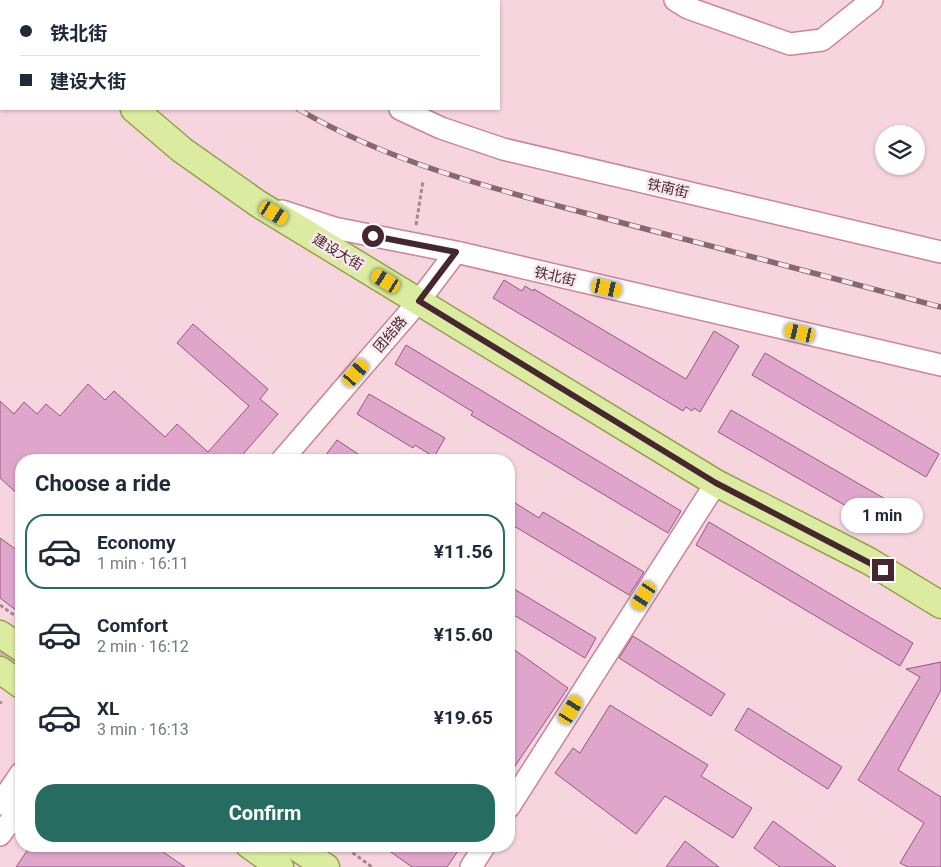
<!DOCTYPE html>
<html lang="en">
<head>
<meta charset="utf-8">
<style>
	:root { --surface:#fff; --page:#f6f6f7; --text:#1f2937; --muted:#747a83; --line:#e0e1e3; --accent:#266c60 }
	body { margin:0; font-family:Roboto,"Noto Sans SC",sans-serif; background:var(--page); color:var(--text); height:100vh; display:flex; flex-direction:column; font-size:19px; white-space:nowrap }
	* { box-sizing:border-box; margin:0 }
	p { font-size:16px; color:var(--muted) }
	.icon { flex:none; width:28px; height:28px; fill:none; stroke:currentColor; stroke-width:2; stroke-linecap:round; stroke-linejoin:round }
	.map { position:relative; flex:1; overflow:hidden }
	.drawer { position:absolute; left:15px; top:454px; width:500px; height:398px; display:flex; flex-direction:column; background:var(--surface); border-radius:20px; box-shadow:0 1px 4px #0004 }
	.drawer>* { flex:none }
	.hud { position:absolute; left:0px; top:0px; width:500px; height:110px; box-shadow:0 1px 4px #0004; display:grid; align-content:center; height:110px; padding:0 20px; background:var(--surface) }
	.fabs { position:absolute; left:875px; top:125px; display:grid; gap:10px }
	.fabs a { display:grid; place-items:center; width:50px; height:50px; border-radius:50%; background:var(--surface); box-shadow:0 1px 4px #0004; font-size:25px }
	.end { position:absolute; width:22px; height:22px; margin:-11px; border:6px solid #462730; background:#fff; box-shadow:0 0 0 2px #fff }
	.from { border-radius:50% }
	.bubble { position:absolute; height:35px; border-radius:18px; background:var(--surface); box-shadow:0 1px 4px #0004; font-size:16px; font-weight:700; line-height:35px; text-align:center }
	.car { position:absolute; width:15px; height:30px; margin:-15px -8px; border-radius:6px; box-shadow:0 0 4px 1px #0007; background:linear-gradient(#f5c518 24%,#345 0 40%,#f5c518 0 76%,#345 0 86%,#f5c518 0) }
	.hud b { display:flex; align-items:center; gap:18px; height:48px; font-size:19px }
	.hud b+b { border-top:1px solid var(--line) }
	.hud i { width:12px; height:12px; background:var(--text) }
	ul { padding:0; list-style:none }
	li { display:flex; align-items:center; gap:15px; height:75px; margin:0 10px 8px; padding:0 10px; border:2px solid transparent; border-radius:20px }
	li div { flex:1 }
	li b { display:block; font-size:19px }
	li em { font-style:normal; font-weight:700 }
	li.active { border-color:var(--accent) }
	li>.icon { width:45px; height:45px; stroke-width:1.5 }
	h2 { padding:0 20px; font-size:22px; line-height:60px }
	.primary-button { display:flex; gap:10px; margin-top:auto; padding:10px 20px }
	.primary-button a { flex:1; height:58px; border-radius:20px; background:var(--accent); color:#fff; font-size:20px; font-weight:700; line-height:58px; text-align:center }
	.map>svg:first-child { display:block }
	.building { fill:#e0a5cb; stroke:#945880 }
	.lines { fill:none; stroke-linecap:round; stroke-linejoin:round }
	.minor-tunnel { stroke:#d3b2bb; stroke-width:21; stroke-dasharray:21 11; stroke-linecap:butt }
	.minor-casing { stroke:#cd8299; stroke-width:24 }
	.major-casing { stroke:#979f50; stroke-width:29 }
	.path { stroke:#a6868f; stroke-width:3; stroke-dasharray:4 2.5; stroke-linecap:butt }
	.minor { stroke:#fff; stroke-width:21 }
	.major { stroke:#dbeca1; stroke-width:26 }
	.rail-casing { stroke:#876770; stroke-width:5.5 }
	.rail { stroke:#f8e7eb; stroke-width:4; stroke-dasharray:11; stroke-linecap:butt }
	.route { stroke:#462730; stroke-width:6 }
	.labels { text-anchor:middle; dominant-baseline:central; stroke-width:5; stroke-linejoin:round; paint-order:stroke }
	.street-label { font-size:14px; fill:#462730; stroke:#f8e7eb }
</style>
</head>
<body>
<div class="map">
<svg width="941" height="867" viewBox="0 0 941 867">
	<rect width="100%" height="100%" fill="#f6d5de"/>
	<path class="building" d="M504,280L522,291L525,286L533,291L534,289L686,379L714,331L739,346L700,412L694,408L692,411L686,407L683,411L493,298Z
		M193,324L268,389L260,399L278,414L238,460H21V497L0,478V401L14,414L24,402L37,414L46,404L60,416L88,384L105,400L114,391L165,437L177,424L208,452L249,406L177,343Z
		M406,345L681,511L668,533L471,415L473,412L395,364Z
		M765,353L939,454L926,477L752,375Z
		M369,394L445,438L434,457L415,445L413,448L357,414Z
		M731,410L906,511L893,533L718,432Z
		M337,440L367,460H322Z
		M509,499L539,518L543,512L644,572L629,595L509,523Z
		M709,522L913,643L900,666L696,545Z
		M0,538L21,553V614L0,598Z
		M509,586L596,638L585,658L509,612Z
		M633,636L725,694L711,716L619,658Z
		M509,646L568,688L509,775Z
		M941,662V690L898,770L941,797V867H908L900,863L924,823L858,780L920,677L906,669Z
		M610,705L708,765L701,776L752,808L733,838L665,796L636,834L555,773L573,748L580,753Z
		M748,708L842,767L828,789L735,730Z
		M773,821L836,867H780L754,848Z
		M685,841L719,867H666Z
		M31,845H153L185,867H16Z
		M381,845H462L447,867H412Z"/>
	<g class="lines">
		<path class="minor-tunnel" d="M0,653L21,667
			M276,845L305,865"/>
		<defs>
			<path id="minor" d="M204,0L205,1
				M675,0L688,8L790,44L822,40L872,0
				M0,49L1,48
				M400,109L441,128L503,149L941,252
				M282,211L334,228L456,252L941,365
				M282,460L419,301L456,252
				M0,804L21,773
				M509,807L716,483
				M0,835L21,807
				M471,867L485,845"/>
			<path id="major" d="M23,0L24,1
				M134,109L182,150L257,203L716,483L869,561L941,605
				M0,634L21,648
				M0,670L21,685
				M249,845L280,867
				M293,845L326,867"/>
		</defs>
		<use href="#minor" class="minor-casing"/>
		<use href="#major" class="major-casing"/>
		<path class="path" d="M471,1V0
			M416,225L423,181
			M0,605L21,620
			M0,702L2,703
			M342,845L372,867"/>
		<use href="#minor" class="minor"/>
		<use href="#major" class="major"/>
		<defs>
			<path id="rail" d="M138,0L140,1
				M298,109C395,166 507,192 615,221C724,249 832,278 941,307"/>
		</defs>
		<use href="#rail" class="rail-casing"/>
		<use href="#rail" class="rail"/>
	</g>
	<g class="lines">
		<path class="route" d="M373,236L456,252L419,301L716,483L883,570"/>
	</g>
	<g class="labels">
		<g class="street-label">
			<text transform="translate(668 188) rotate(13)">铁南街</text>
			<text transform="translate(338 252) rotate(31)">建设大街</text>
			<text transform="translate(555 276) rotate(13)">铁北街</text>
			<text transform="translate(390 334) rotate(-49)">团结路</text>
		</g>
	</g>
</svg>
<div class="fabs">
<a><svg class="icon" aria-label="layers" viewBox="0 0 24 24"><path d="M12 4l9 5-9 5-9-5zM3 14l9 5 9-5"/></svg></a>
</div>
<i class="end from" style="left:373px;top:236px"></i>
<i class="end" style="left:883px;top:570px"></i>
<div class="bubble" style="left:841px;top:498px;width:82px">1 min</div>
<i class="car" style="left:274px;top:213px;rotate:121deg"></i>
<i class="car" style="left:386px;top:281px;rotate:301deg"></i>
<i class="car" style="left:607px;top:288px;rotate:103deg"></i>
<i class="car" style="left:800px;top:333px;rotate:283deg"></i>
<i class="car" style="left:356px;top:373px;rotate:41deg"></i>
<i class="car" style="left:644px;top:596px;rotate:213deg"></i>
<i class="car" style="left:571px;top:710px;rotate:32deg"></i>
<div class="hud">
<b><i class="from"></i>铁北街</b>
<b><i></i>建设大街</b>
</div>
<section class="drawer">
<h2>Choose a ride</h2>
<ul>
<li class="active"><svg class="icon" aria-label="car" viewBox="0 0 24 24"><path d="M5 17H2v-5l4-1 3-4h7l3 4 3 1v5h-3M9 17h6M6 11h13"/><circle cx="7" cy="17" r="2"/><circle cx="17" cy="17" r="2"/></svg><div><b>Economy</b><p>1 min · 16:11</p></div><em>¥11.56</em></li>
<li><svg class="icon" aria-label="car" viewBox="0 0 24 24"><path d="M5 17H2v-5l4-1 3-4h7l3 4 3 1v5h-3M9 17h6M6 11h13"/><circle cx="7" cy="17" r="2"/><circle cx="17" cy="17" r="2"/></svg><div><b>Comfort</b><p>2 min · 16:12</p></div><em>¥15.60</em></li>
<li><svg class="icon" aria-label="car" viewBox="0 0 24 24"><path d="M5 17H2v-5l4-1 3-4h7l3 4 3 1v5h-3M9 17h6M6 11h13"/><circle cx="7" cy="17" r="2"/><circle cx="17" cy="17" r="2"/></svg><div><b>XL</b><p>3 min · 16:13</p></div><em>¥19.65</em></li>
</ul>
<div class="primary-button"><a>Confirm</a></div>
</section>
</div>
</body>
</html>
